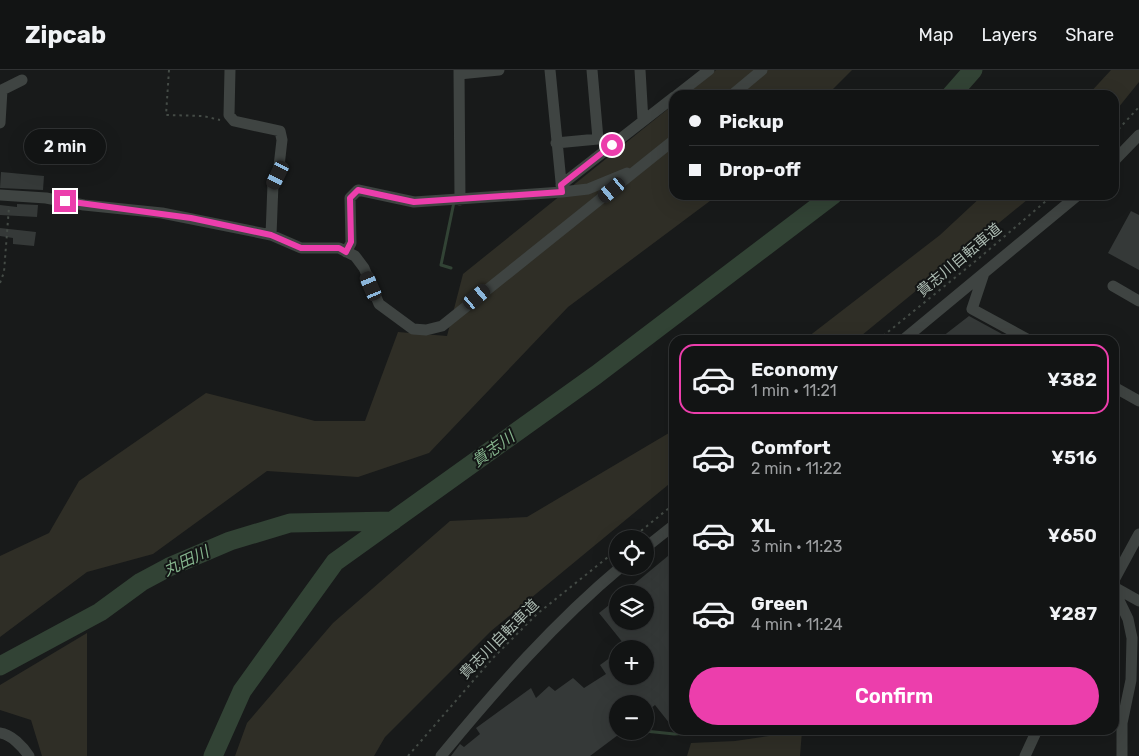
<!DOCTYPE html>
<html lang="en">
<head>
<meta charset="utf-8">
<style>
	:root { --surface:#121414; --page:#1f2122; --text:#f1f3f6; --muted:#9c9ea0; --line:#313334; --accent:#ec3eac }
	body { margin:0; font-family:Rubik,"Noto Sans JP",sans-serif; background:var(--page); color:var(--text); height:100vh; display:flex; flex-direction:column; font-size:19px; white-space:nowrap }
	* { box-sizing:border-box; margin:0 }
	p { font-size:16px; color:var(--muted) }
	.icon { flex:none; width:28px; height:28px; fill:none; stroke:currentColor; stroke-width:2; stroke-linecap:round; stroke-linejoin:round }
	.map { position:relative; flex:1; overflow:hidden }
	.drawer { position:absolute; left:669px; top:265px; width:450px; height:400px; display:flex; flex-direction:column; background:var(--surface); border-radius:15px; box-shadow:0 5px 20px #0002,0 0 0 1px var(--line) }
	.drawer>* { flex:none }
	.hud { position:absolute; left:669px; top:20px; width:450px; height:110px; border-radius:15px; box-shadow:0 5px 20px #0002,0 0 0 1px var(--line); display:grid; align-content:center; height:110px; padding:0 20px; background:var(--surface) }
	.fabs { position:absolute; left:609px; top:460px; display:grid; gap:10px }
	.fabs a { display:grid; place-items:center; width:45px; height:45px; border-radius:50%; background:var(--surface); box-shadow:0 5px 20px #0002,0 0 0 1px var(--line); font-size:25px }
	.end { position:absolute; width:22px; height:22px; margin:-11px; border:6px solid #ec3eac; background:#fff; box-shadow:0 0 0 2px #fff }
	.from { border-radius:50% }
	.bubble { position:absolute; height:35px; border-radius:18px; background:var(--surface); box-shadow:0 5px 20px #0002,0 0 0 1px var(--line); font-size:16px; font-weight:600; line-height:35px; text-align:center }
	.car { position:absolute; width:15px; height:30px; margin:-15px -8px; border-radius:6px; box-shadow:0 0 4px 1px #0007; background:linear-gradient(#222 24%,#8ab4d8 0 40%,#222 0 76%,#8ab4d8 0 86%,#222 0) }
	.hud b { display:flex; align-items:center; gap:18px; height:48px; font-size:19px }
	.hud b+b { border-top:1px solid var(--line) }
	.hud i { width:12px; height:12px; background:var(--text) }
	ul { padding:9px 0 0; list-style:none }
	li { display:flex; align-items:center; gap:15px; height:70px; margin:0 10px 8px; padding:0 10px; border:2px solid transparent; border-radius:15px }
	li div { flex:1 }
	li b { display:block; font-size:19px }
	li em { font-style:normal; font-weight:600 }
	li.current { border-color:var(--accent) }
	li>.icon { width:45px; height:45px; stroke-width:1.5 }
	.action { display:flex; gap:10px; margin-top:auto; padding:10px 20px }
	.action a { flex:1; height:58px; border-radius:30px; background:var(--accent); color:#fff; font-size:20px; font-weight:600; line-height:58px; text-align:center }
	header { display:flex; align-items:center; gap:30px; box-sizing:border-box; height:70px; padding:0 25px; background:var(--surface); border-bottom:1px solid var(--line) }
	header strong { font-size:24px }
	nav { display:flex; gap:28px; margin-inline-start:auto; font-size:18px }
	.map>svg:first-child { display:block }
	.green { fill:#2f2e26 }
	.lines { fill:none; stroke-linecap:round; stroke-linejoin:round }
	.stream { stroke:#324335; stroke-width:3 }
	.river { stroke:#324335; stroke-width:19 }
	.building { fill:#353938 }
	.path { stroke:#444b46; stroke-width:2; stroke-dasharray:2.5 4; stroke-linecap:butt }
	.minor { stroke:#3f4442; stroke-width:11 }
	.route { stroke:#ec3eac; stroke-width:6 }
	.labels { text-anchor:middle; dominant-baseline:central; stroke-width:4; stroke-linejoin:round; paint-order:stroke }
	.street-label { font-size:15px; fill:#abbab1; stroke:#131515 }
	.water-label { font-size:16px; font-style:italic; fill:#84b38c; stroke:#131515 }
</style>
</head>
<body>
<header>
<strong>Zipcab</strong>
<nav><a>Map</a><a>Layers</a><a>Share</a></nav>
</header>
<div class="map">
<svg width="1139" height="686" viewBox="0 0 1139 686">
	<rect width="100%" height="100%" fill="#181a1a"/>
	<path class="green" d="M716,0H852L827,25H685Z
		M1111,0H1139V12L1114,43V25H1088Z
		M674,34V125H718L568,237L429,383L358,407L267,401L153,484L87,502L0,567V486L49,463L79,411L206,323L315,351H365L398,262L447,266L463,204Z
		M983,125H1033L856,270H804L940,165Z
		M674,360V410L491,561L385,667L374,686H235L247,653L333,553L450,451L527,447Z
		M87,563V686H42L31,650L0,640V615Z
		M802,661L800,686H687L691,673L735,671Z"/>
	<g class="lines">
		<path class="stream" d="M451,198L441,195L454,132
			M645,661L674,664L740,660"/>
		<path class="river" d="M951,25L973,0
			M0,596L100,542L141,512L169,497L230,471L290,453L393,451
			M213,686L242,621L335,492L596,305L833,125"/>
	</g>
	<path class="building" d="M1,102L44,106L43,120L0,118Z
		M17,134L38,135L37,147L0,145V135L17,137Z
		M1131,141L1139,145V200L1108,183Z
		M0,158L36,162L34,176L13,174V168L0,166Z
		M969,246L1013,270H938Z
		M674,481V659L655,635L645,643V634H618V665L590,686H451L460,674L464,677L480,664L476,658L531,618L536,628L549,616L555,621L573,608L584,618L606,604L600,595L618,582V606H645V579H628L599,543L618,528V551H645V524H622Z"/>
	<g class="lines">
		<path class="path" d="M169,0L166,45L203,46L220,50
			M1114,64L1139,37
			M0,213L4,202L9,137
			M878,270L978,189L1053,125
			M631,469L674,434
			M408,686L493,588L537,544L618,479"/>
		<path class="minor" d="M230,0L229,45L234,51L280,61L282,70L278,105L273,114L271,165
			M459,0L460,130
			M640,0L643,51
			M459,4L499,0
			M677,25L709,0
			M732,25L762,0
			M0,53L2,20L22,10
			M556,73L598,69L592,0
			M1114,91L1139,65
			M561,115L674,27
			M562,122L588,119L627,103
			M0,125L46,128L84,135L162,143L271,165L301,178H339L355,186L364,198L379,234L413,259L426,260L442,256L674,70
			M346,182L351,173L350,128L358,120L414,132L562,122L550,0
			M984,203L972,239L1029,270
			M1113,216L1139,231
			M903,270L1078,125
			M1114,317L1139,331
			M645,478L674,455
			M1114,510L1139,464
			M1114,517L1139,531
			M1114,520L1128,549L1132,568L1131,610L1122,653V686
			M0,663C11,664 23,677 29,686
			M441,686C496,619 555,552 622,496
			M1025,686L1037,660"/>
	</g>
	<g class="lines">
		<path class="route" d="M65,131L191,148L271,165L301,178H339L346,182L351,172L350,128L358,120L414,132L562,122L561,115L612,75"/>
	</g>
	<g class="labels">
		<g class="street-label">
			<text transform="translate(959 190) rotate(-40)">貴志川自転車道</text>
			<text transform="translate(499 569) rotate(-45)">貴志川自転車道</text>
		</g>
		<g class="water-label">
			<text transform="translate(493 379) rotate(-36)">貴志川</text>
			<text transform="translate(186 491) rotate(-25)">丸田川</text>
		</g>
	</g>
</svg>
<div class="fabs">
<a><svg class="icon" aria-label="locate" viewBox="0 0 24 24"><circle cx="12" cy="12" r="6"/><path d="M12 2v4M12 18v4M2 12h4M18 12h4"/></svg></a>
<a><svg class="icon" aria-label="layers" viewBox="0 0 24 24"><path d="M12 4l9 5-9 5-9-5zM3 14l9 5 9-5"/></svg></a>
<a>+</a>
<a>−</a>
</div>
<i class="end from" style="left:612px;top:75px"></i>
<i class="end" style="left:65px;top:131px"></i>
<div class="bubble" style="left:24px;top:59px;width:82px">2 min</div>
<i class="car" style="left:278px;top:105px;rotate:206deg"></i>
<i class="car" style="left:612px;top:120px;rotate:230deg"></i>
<i class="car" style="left:371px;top:216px;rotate:337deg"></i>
<i class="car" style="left:477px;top:227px;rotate:50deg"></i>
<div class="hud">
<b><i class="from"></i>Pickup</b>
<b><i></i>Drop-off</b>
</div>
<section class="drawer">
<ul>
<li class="current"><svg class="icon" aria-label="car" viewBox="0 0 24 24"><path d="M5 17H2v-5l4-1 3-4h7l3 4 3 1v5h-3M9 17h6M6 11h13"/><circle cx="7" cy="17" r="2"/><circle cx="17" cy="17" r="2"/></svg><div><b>Economy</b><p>1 min · 11:21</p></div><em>¥382</em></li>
<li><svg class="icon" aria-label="car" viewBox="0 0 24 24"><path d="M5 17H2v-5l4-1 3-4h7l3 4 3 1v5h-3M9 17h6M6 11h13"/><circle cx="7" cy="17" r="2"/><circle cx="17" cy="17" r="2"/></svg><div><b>Comfort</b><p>2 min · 11:22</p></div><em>¥516</em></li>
<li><svg class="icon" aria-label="car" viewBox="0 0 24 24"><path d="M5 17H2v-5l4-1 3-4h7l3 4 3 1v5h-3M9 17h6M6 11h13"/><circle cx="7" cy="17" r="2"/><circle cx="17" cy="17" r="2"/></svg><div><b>XL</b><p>3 min · 11:23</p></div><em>¥650</em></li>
<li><svg class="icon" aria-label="car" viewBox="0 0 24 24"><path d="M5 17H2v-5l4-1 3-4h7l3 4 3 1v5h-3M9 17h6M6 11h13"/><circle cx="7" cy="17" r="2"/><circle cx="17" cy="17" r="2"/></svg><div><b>Green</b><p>4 min · 11:24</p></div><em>¥287</em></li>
</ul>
<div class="action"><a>Confirm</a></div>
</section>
</div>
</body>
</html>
